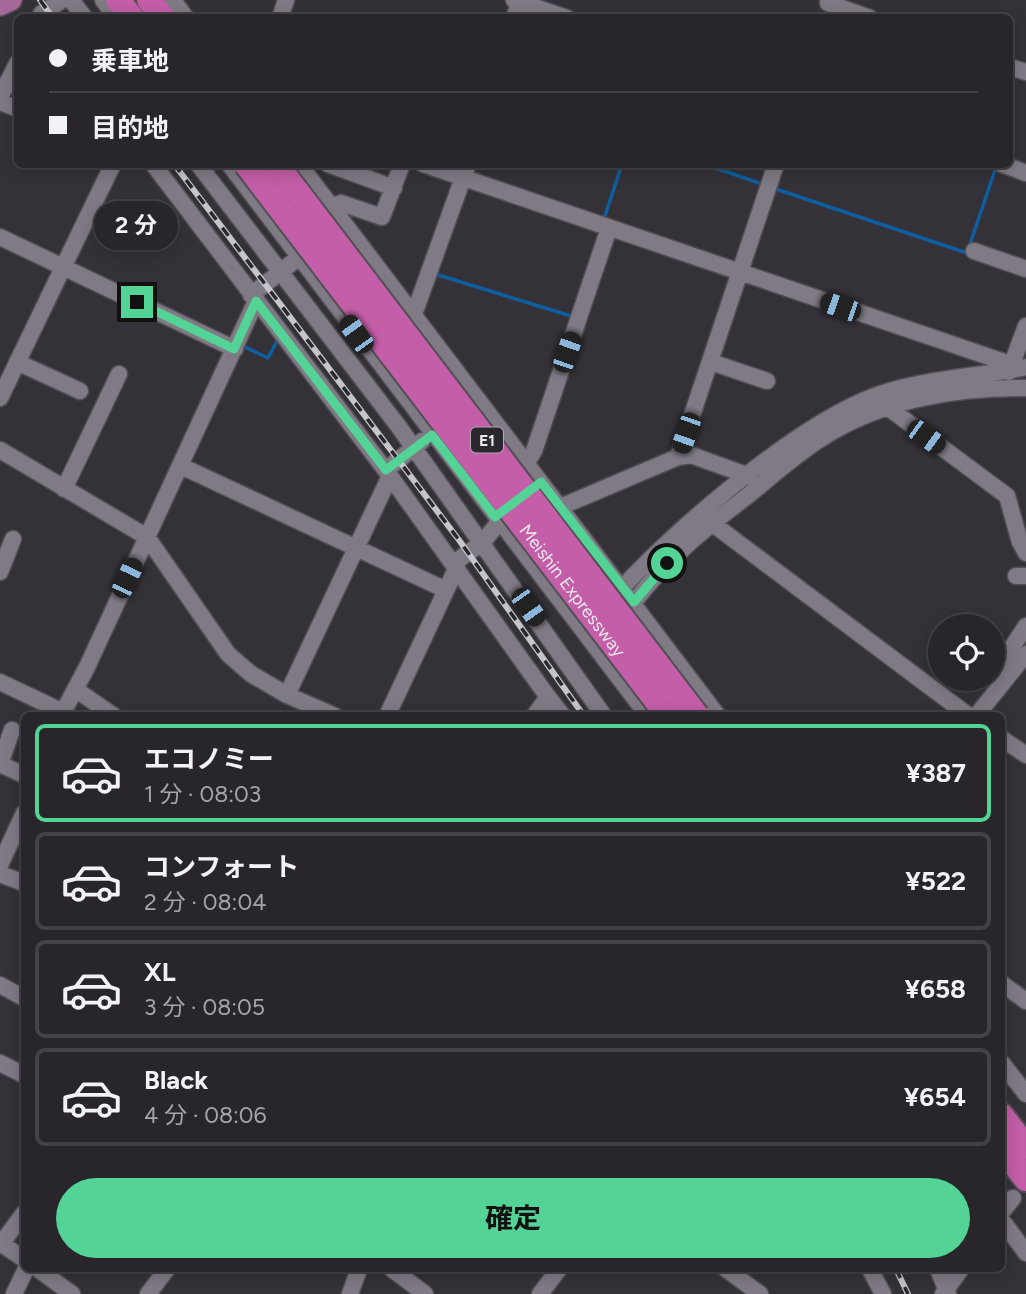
<!DOCTYPE html>
<html lang="ja">
<head>
<meta charset="utf-8">
<style>
	:root { --surface:#28252b; --page:#343137; --text:#f1f3f6; --muted:#a5a5a9; --line:#444247; --accent:#54d396 }
	body { margin:0; font-family:Figtree,"Noto Sans JP",sans-serif; background:var(--page); color:var(--text); height:100vh; display:flex; flex-direction:column; font-size:26px; white-space:nowrap }
	* { box-sizing:border-box; margin:0 }
	p { font-size:23px; color:var(--muted) }
	.icon { flex:none; width:38px; height:38px; fill:none; stroke:currentColor; stroke-width:2; stroke-linecap:round; stroke-linejoin:round }
	.map { position:relative; flex:1; overflow:hidden }
	.panel { position:absolute; left:21px; top:712px; width:984px; height:560px; display:flex; flex-direction:column; background:var(--surface); border-radius:10px; box-shadow:0 4px 18px #0003,0 0 0 2px var(--line) }
	.panel>* { flex:none }
	.banner { position:absolute; left:14px; top:14px; width:999px; height:154px; border-radius:10px; box-shadow:0 4px 18px #0003,0 0 0 2px var(--line); display:grid; align-content:center; height:154px; padding:0 35px; background:var(--surface) }
	.buttons { position:absolute; left:928px; top:614px; display:grid; gap:14px }
	.buttons a { display:grid; place-items:center; width:77px; height:77px; border-radius:50%; background:var(--surface); box-shadow:0 4px 18px #0003,0 0 0 2px var(--line); font-size:35px }
	.end { position:absolute; width:32px; height:32px; margin:-16px; border:9px solid #54d396; background:#111; box-shadow:0 0 0 4px #111 }
	.from { border-radius:50% }
	.bubble { position:absolute; height:49px; border-radius:24px; background:var(--surface); box-shadow:0 4px 18px #0003,0 0 0 2px var(--line); font-size:23px; font-weight:700; line-height:49px; text-align:center }
	.car { position:absolute; width:21px; height:42px; margin:-21px -10px; border-radius:9px; box-shadow:0 0 5px 2px #0007; background:linear-gradient(#222 24%,#8ab4d8 0 40%,#222 0 76%,#8ab4d8 0 86%,#222 0) }
	.banner b { display:flex; align-items:center; gap:24px; height:66px; font-size:26px }
	.banner b+b { border-top:2px solid var(--line) }
	.banner i { width:18px; height:18px; background:var(--text) }
	ul { padding:12px 0 0; list-style:none }
	li { display:flex; align-items:center; gap:21px; height:98px; margin:0 14px 10px; padding:0 21px; border:4px solid var(--line); border-radius:10px }
	li div { flex:1 }
	li b { display:block; font-size:26px }
	li em { font-style:normal; font-weight:700 }
	li.current { border-color:var(--accent) }
	li>.icon { width:63px; height:63px; stroke-width:1.5 }
	.button { display:flex; gap:14px; margin-top:auto; padding:14px 35px }
	.button a { flex:1; height:80px; border-radius:42px; background:var(--accent); color:#111; font-size:28px; font-weight:700; line-height:80px; text-align:center }
	.map>svg:first-child { display:block }
	.lines { fill:none; stroke-linecap:round; stroke-linejoin:round }
	.stream { stroke:#0e5f9f; stroke-width:3.5 }
	.minor-casing { stroke:#524e55; stroke-width:19 }
	.major-casing { stroke:#524e55; stroke-width:24 }
	.highway-casing { stroke:#524e55; stroke-width:28 }
	.minor { stroke:#7f7a84; stroke-width:16 }
	.major { stroke:#a8699a; stroke-width:21 }
	.highway { stroke:#c45ea8; stroke-width:24 }
	.rail-casing { stroke:#c7c4cb; stroke-width:6 }
	.rail { stroke:#2b272f; stroke-width:3.5; stroke-dasharray:10; stroke-linecap:butt }
	.highway-bridge-casing { stroke:#524e55; stroke-width:28; stroke-linecap:butt }
	.highway-bridge { stroke:#c45ea8; stroke-width:24 }
	.route { stroke:#54d396; stroke-width:9 }
	.labels { text-anchor:middle; dominant-baseline:central; stroke-width:5; stroke-linejoin:round; paint-order:stroke }
	.shield { fill:#2b272f; stroke:#b0adb3; stroke-width:2 }
	.shield-label { font-size:16px; font-weight:bold; fill:#e9e6ec }
	.street-label { font-size:18px; fill:#e9e6ec; stroke:#2b272f }
</style>
</head>
<body>
<div class="map">
<svg width="1026" height="1294" viewBox="0 0 1026 1294">
	<rect width="100%" height="100%" fill="#353139"/>
	<g class="lines">
		<path class="stream" d="M704,164L762,184
			M773,188L967,253L995,170
			M603,222L622,164
			M435,274L571,316
			M241,345L268,358L277,341"/>
		<defs>
			<path id="minor" d="M71,0L85,18
				M103,0L116,18
				M173,0L186,18
				M514,0L567,18
				M828,3L870,18
				M41,14L62,0
				M280,18L286,0
				M514,18L520,0
				M1010,67L1026,72
				M0,97L18,62
				M0,102L18,109
				M153,164L390,476L548,697L534,716
				M198,164L399,427L604,716
				M229,164L648,716
				M299,164L718,716
				M328,164L394,188
				M423,164L1013,365
				M1002,164L1026,173
				M332,207L341,203L382,217L402,164
				M0,237L235,349
				M974,251L1026,269
				M251,295L307,251
				M414,314L468,164
				M17,362L80,391
				M711,362L767,381
				M1009,372L1026,326
				M0,398L113,164
				M882,403L1007,496L1020,542L1026,553
				M0,450L147,537L228,654L251,674L287,695L335,716
				M678,457L776,164
				M527,462L534,451L609,228
				M181,466L446,590
				M386,470L422,441
				M64,489L119,374
				M560,507L678,457L691,455L749,476
				M705,518L969,716
				M454,563L483,542L499,522
				M0,572L13,539
				M1016,576H1026
				M623,587C680,525 810,413 890,391C934,378 981,376 1026,367
				M634,602C666,560 704,529 746,497C771,477 795,455 822,438C880,400 957,387 1026,388
				M992,678L1026,626
				M0,682L63,712
				M75,689L114,716
				M287,695L390,476
				M548,697L563,716
				M61,716L87,667L256,301
				M387,716L457,567
				M976,716L1026,654
				M1001,738L1026,755
				M0,764L12,730
				M0,764L24,775
				M0,865L24,813
				M0,874L24,883
				M1001,983L1026,1001
				M0,985L24,998
				M1001,1062L1026,1094
				M0,1063L24,1075
				M1001,1213L1013,1198
				M1001,1219L1026,1253
				M0,1243L24,1259
				M1,1244L24,1213
				M38,1269L72,1294
				M392,1269L425,1294
				M726,1269L760,1294
				M870,1269L883,1294
				M938,1269L948,1294
				M14,1294L26,1269
				M148,1294L167,1269
				M350,1294L359,1269
				M540,1294L559,1269
				M943,1294L961,1269"/>
			<path id="major" d="M0,5L11,0"/>
			<path id="highway" d="M118,0L132,18
				M149,0L163,18
				M1001,1115L1026,1147
				M1001,1147L1026,1179"/>
		</defs>
		<use href="#minor" class="minor-casing"/>
		<use href="#major" class="major-casing"/>
		<use href="#highway" class="highway-casing"/>
		<use href="#minor" class="minor"/>
		<use href="#major" class="major"/>
		<use href="#highway" class="highway"/>
		<defs>
			<path id="rail" d="M40,0L53,18
				M174,164L459,540L584,716
				M896,1269L908,1294"/>
		</defs>
		<use href="#rail" class="rail-casing"/>
		<use href="#rail" class="rail"/>
		<defs>
			<g id="highway-bridge">
				<path id="s1" d="M246,164L668,716"/>
				<path d="M276,164L697,716"/>
			</g>
		</defs>
		<use href="#highway-bridge" class="highway-bridge-casing"/>
		<use href="#highway-bridge" class="highway-bridge"/>
	</g>
	<g class="lines">
		<path class="route" d="M137,302L234,349L256,301L386,470L432,435L495,517L541,482L634,602L667,563"/>
	</g>
	<g class="labels">
		<rect class="shield" x="471" y="427.5" width="32" height="25" rx="5"/>
		<g class="shield-label">
			<text x="487" y="440">E1</text>
		</g>
		<g class="street-label">
			<text stroke="none"><textPath href="#s1" startOffset="537">Meishin Expressway</textPath></text>
		</g>
	</g>
</svg>
<div class="buttons">
<a><svg class="icon" aria-label="locate" viewBox="0 0 24 24"><circle cx="12" cy="12" r="6"/><path d="M12 2v4M12 18v4M2 12h4M18 12h4"/></svg></a>
</div>
<i class="end from" style="left:667px;top:563px"></i>
<i class="end" style="left:137px;top:302px"></i>
<div class="bubble" style="left:94px;top:201px;width:84px">2 分</div>
<i class="car" style="left:840px;top:307px;rotate:289deg"></i>
<i class="car" style="left:356px;top:334px;rotate:324deg"></i>
<i class="car" style="left:567px;top:352px;rotate:19deg"></i>
<i class="car" style="left:686px;top:433px;rotate:199deg"></i>
<i class="car" style="left:926px;top:437px;rotate:126deg"></i>
<i class="car" style="left:127px;top:578px;rotate:25deg"></i>
<i class="car" style="left:528px;top:607px;rotate:145deg"></i>
<div class="banner">
<b><i class="from"></i>乗車地</b>
<b><i></i>目的地</b>
</div>
<section class="panel">
<ul>
<li class="current"><svg class="icon" aria-label="car" viewBox="0 0 24 24"><path d="M5 17H2v-5l4-1 3-4h7l3 4 3 1v5h-3M9 17h6M6 11h13"/><circle cx="7" cy="17" r="2"/><circle cx="17" cy="17" r="2"/></svg><div><b>エコノミー</b><p>1 分 · 08:03</p></div><em>¥387</em></li>
<li><svg class="icon" aria-label="car" viewBox="0 0 24 24"><path d="M5 17H2v-5l4-1 3-4h7l3 4 3 1v5h-3M9 17h6M6 11h13"/><circle cx="7" cy="17" r="2"/><circle cx="17" cy="17" r="2"/></svg><div><b>コンフォート</b><p>2 分 · 08:04</p></div><em>¥522</em></li>
<li><svg class="icon" aria-label="car" viewBox="0 0 24 24"><path d="M5 17H2v-5l4-1 3-4h7l3 4 3 1v5h-3M9 17h6M6 11h13"/><circle cx="7" cy="17" r="2"/><circle cx="17" cy="17" r="2"/></svg><div><b>XL</b><p>3 分 · 08:05</p></div><em>¥658</em></li>
<li><svg class="icon" aria-label="car" viewBox="0 0 24 24"><path d="M5 17H2v-5l4-1 3-4h7l3 4 3 1v5h-3M9 17h6M6 11h13"/><circle cx="7" cy="17" r="2"/><circle cx="17" cy="17" r="2"/></svg><div><b>Black</b><p>4 分 · 08:06</p></div><em>¥654</em></li>
</ul>
<div class="button"><a>確定</a></div>
</section>
</div>
</body>
</html>
